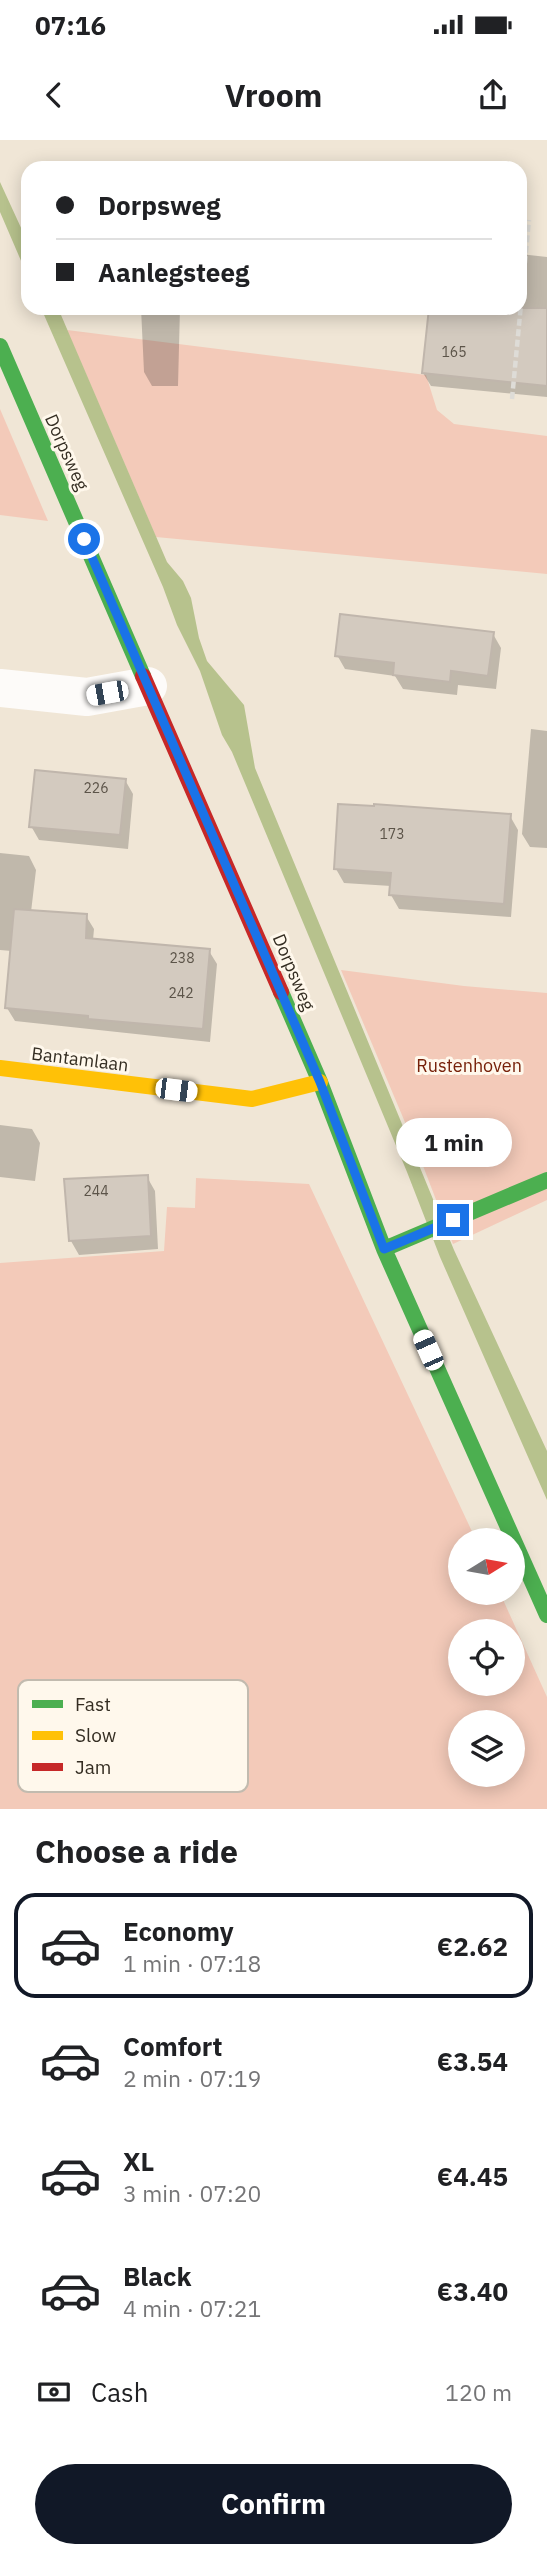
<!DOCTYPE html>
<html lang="en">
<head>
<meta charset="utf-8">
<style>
	:root { --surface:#fff; --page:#f2f2f2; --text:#202124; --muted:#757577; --line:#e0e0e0; --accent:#111827 }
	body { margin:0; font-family:"IBM Plex Sans",sans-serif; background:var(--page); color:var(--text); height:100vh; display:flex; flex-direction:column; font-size:26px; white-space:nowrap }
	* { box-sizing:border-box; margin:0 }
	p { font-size:23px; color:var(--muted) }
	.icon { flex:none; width:38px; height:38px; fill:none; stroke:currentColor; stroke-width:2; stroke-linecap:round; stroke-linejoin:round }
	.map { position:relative; height:1669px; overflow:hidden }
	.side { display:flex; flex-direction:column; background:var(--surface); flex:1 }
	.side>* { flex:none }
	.banner { position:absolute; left:21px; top:21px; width:506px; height:154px; border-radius:21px; box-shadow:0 4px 18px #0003; display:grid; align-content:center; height:154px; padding:0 35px; background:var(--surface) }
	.needle { width:46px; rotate:79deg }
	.buttons { position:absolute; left:448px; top:1388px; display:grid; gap:14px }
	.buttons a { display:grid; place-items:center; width:77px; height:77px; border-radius:50%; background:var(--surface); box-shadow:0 4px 18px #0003; font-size:35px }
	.end { position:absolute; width:32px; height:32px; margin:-16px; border:9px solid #1a73e8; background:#fff; box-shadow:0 0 0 4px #fff }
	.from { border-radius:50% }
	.bubble { position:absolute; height:49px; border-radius:24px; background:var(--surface); box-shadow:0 4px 18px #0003; font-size:23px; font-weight:700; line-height:49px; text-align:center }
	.car { position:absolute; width:21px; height:42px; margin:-21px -10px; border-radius:9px; box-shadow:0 0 5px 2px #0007; background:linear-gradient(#fff 24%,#345 0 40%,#fff 0 76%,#345 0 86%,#fff 0) }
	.banner b { display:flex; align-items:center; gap:24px; height:66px; font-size:26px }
	.banner b+b { border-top:2px solid var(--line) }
	.banner i { width:18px; height:18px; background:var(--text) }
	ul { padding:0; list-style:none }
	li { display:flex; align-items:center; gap:21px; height:105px; margin:0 14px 10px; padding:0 21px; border:4px solid transparent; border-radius:21px }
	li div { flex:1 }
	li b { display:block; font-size:26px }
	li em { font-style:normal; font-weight:700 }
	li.current { border-color:var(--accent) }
	li>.icon { width:63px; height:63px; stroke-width:1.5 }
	h2 { padding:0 35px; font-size:32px; line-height:84px }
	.pay { display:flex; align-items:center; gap:18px; height:77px; padding:0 35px; font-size:26px }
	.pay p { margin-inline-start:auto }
	.primary-button { display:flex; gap:14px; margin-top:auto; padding:14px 35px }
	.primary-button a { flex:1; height:80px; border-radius:42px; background:var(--accent); color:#fff; font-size:28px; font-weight:700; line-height:80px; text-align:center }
	.status { display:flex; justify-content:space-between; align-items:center; height:49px; padding:0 35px; background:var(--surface); direction:ltr }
	.status svg { height:19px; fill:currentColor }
	header { display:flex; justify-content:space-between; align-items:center; height:91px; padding:0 35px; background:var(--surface); font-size:32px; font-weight:700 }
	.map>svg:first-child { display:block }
	.green { fill:#f3cab9; fill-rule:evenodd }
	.water { fill:#b7c28d }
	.shadow { fill:#0003 }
	.building { fill:#d3cabf; stroke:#c0b6ac; stroke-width:2 }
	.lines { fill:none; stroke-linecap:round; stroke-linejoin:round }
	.path { stroke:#dedcd7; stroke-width:4.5; stroke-dasharray:7 3.5; stroke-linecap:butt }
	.street { stroke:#fdfbf9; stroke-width:38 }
	.fast { stroke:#4caf50; stroke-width:16 }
	.slow { stroke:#ffc107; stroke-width:16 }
	.jam { stroke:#c62828; stroke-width:16 }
	.route { stroke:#1a73e8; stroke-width:9 }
	.labels { text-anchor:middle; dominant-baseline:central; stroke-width:6; stroke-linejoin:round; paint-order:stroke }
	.number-label { font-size:14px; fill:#5c5449 }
	.street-label { font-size:18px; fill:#342d22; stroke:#fff8ec }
	.park-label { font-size:18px; fill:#772109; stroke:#fff8ec }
	.key { fill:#fff8ec; stroke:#c2bbaf; stroke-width:2 }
	.key-label { font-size:19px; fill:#342d22 }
</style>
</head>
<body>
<div class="status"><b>07:16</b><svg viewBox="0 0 49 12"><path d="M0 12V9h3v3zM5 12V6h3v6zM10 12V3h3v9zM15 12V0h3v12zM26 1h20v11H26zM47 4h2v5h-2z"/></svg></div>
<header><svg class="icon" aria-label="back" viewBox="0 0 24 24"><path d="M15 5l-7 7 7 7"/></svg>Vroom<svg class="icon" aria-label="share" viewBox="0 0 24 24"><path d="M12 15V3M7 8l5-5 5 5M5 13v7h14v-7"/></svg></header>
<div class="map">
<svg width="547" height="1669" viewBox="0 0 547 1669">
	<rect width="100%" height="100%" fill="#f0e6d6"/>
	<path class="green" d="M67,190L426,235L437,270L454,284L547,296V434L156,397Z
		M0,269L48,381L0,375Z
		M341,830L464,846L547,853V1060L453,1104L420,1018Z
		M196,1038L309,1044L476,1400H460V1452L500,1453L547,1557V1669H0V1123L164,1111L167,1067L195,1068ZM460,1491H513V1544H460ZM513,1582V1634H460V1582Z"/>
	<path class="water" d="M0,42L28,103V137L0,72Z
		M41,168H58L167,422L183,441L191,458L199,498L207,521L244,565L255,628L454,1110L547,1311V1360L440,1117L407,1032L232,612L222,595L200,531L177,485L163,447Z"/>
	<path class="shadow" d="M520,114L547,117V257L431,246L423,233L431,168H520Z
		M141,168H180L178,246H152L144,232Z
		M493,494L501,508L496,549L458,545L457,555L403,549L395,536L345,529L337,515Z
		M531,589L547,591V708L530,707L522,694Z
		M125,640L133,654L128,709L39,700L31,686Z
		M510,676L518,690L511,777L399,769L391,755V746L344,743L336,729Z
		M0,713L29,716L36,730L31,772L86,776L94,789L93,800L209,811L217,824L210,902L15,881L7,868L12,811L0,810Z
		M0,985L32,989L40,1003L35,1041L0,1037Z
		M147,1037L155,1051L158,1109L79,1115L71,1101Z"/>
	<path class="building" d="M429,168H547V246L422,233Z
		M340,474L494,492L488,536L451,531L450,542L393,535L394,523L335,516Z
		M35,630L126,639L120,695L29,687Z
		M338,664L374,666V664L511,674L504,764L389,755L391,733L334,729Z
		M14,769L87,774L86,798L210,809L203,889L88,879V876L5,868Z
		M148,1035L151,1096L69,1101L64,1039Z"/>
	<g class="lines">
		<path class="path" d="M512,259L529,80"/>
		<path class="street" d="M0,548L87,557L148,546"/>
		<path class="fast" d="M0,206L143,536
			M281,852L320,942L384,1109L547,1475
			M384,1109L547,1040"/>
		<path class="slow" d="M0,928L252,959L320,942"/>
		<path class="jam" d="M143,536L281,852"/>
	</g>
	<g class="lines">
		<path class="route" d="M84,399L320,942L384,1109L453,1080"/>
	</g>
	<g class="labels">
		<g class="number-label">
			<text x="454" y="212">165</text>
			<text x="96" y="648">226</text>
			<text x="392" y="694">173</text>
			<text x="182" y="818">238</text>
			<text x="181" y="853">242</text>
			<text x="96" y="1051">244</text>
		</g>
		<g class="street-label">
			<text transform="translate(67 312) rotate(66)">Dorpsweg</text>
			<text transform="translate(294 832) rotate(67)">Dorpsweg</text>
			<text transform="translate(80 919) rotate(7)">Bantamlaan</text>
		</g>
		<g class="park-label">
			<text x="469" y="925">Rustenhoven</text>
		</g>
	</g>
	<rect x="18" y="1540" width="230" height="112" rx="10" class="key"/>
	<rect x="32" y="1560" width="31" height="8" fill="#4caf50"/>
	<rect x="32" y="1591" width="31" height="9" fill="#ffc107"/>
	<rect x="32" y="1623" width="31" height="8" fill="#c62828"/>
	<g class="key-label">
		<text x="75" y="1571">Fast</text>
		<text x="75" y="1602">Slow</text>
		<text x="75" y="1634">Jam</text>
	</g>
</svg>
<div class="buttons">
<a><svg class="needle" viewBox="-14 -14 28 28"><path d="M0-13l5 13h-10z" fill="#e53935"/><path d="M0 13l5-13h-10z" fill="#757577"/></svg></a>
<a><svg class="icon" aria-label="locate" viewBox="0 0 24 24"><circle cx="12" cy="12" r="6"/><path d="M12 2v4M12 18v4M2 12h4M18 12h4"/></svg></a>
<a><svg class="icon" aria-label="layers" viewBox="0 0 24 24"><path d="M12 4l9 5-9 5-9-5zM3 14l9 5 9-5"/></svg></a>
</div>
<i class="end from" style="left:84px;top:399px"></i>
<i class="end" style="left:453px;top:1080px"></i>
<div class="bubble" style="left:396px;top:978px;width:116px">1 min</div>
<i class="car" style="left:107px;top:553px;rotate:260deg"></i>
<i class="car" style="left:176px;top:950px;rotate:97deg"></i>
<i class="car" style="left:428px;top:1210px;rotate:336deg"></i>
<div class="banner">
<b><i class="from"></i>Dorpsweg</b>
<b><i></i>Aanlegsteeg</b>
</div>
</div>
<section class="side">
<h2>Choose a ride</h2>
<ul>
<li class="current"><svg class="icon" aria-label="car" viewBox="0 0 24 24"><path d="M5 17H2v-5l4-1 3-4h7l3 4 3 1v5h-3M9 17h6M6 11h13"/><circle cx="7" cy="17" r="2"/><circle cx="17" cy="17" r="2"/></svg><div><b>Economy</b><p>1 min · 07:18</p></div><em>€2.62</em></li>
<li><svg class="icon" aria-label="car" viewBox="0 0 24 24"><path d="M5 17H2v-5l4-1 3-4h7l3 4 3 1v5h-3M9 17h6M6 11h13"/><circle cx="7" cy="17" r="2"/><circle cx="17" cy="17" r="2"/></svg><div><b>Comfort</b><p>2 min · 07:19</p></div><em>€3.54</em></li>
<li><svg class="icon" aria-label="car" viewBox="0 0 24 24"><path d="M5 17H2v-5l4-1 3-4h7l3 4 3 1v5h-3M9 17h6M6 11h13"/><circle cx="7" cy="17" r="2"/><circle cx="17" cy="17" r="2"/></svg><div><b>XL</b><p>3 min · 07:20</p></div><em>€4.45</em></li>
<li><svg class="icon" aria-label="car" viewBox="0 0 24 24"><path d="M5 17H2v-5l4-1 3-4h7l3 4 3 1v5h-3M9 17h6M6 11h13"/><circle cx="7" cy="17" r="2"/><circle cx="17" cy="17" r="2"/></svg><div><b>Black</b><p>4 min · 07:21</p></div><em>€3.40</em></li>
</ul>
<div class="pay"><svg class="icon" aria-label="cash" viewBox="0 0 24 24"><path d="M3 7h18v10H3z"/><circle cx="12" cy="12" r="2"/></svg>Cash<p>120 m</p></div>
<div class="primary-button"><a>Confirm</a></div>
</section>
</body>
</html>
